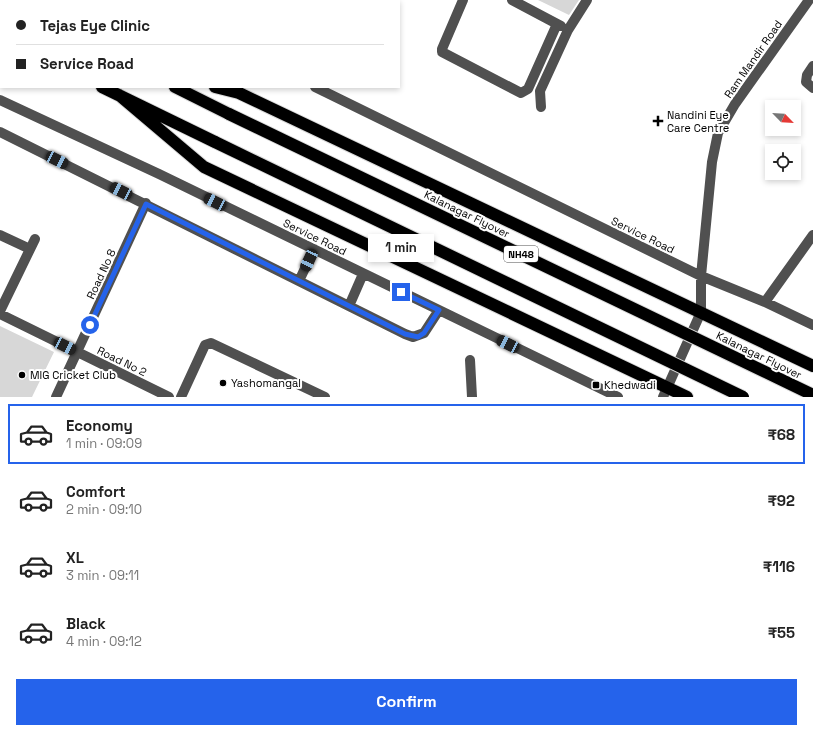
<!DOCTYPE html>
<html lang="en">
<head>
<meta charset="utf-8">
<style>
	:root { --surface:#fff; --page:#f2f2f2; --text:#222; --muted:#767676; --line:#e0e0e0; --accent:#2563eb }
	body { margin:0; font-family:"Space Grotesk",sans-serif; background:var(--page); color:var(--text); height:100vh; display:flex; flex-direction:column; font-size:15px; white-space:nowrap }
	* { box-sizing:border-box; margin:0 }
	p { font-size:13px; color:var(--muted) }
	.icon { flex:none; width:22px; height:22px; fill:none; stroke:currentColor; stroke-width:2; stroke-linecap:round; stroke-linejoin:round }
	.map { position:relative; height:397px; overflow:hidden }
	.drawer { display:flex; flex-direction:column; background:var(--surface); flex:1 }
	.drawer>* { flex:none }
	.hud { position:absolute; left:0px; top:0px; width:400px; height:88px; box-shadow:0 2px 6px #0003; display:grid; align-content:center; height:88px; padding:0 16px; background:var(--surface) }
	.needle { width:26px; rotate:115deg }
	.controls { position:absolute; left:765px; top:100px; display:grid; gap:8px }
	.controls a { display:grid; place-items:center; width:36px; height:36px; border-radius:0px; background:var(--surface); box-shadow:0 2px 6px #0003; font-size:20px }
	.end { position:absolute; width:18px; height:18px; margin:-9px; border:5px solid #2563eb; background:#fff; box-shadow:0 0 0 2px #fff }
	.from { border-radius:50% }
	.bubble { position:absolute; height:28px; border-radius:0px; background:var(--surface); box-shadow:0 2px 6px #0003; font-size:13px; font-weight:600; line-height:28px; text-align:center }
	.car { position:absolute; width:12px; height:24px; margin:-12px -6px; border-radius:5px; box-shadow:0 0 3px 1px #0007; background:linear-gradient(#222 24%,#8ab4d8 0 40%,#222 0 76%,#8ab4d8 0 86%,#222 0) }
	.hud b { display:flex; align-items:center; gap:14px; height:38px; font-size:15px }
	.hud b+b { border-top:1px solid var(--line) }
	.hud i { width:10px; height:10px; background:var(--text) }
	ul { padding:7px 0 0; list-style:none }
	li { display:flex; align-items:center; gap:12px; height:60px; margin:0 8px 6px; padding:0 8px; border:2px solid transparent; border-radius:0px }
	li div { flex:1 }
	li b { display:block; font-size:15px }
	li em { font-style:normal; font-weight:600 }
	li.on { border-color:var(--accent) }
	li>.icon { width:36px; height:36px; stroke-width:1.5 }
	.cta { display:flex; gap:8px; margin-top:auto; padding:8px 16px }
	.cta a { flex:1; height:46px; border-radius:0px; background:var(--accent); color:#fff; font-size:16px; font-weight:600; line-height:46px; text-align:center }
	.map>svg:first-child { display:block }
	.green { fill:#d7d7d7 }
	.lines { fill:none; stroke-linecap:round; stroke-linejoin:round }
	.highway-casing { stroke:#dbdbdb; stroke-width:14 }
	.minor { stroke:#505050; stroke-width:10 }
	.highway { stroke:#000; stroke-width:12 }
	.highway-bridge-casing { stroke:#dbdbdb; stroke-width:14; stroke-linecap:butt }
	.highway-bridge { stroke:#000; stroke-width:12 }
	.route { stroke:#2563eb; stroke-width:5 }
	.poi-dot { fill:#000; stroke:#fff; stroke-width:1.5 }
	.labels { text-anchor:middle; dominant-baseline:central; stroke-width:4; stroke-linejoin:round; paint-order:stroke }
	.shield { fill:#fff; stroke:#4c4c4c; stroke-width:1 }
	.shield-label { font-size:10px; font-weight:bold; fill:#000 }
	.street-label { font-size:11px; fill:#000; stroke:#fff }
	.poi-label { font-size:11px; fill:#000; stroke:#fff; text-anchor:start }
</style>
</head>
<body>
<div class="map">
<svg width="813" height="397" viewBox="0 0 813 397">
	<rect width="100%" height="100%" fill="#fff"/>
	<path class="green" d="M538,0H579L569,15Z
		M0,326L54,352L32,397H0Z"/>
	<g class="lines">
		<defs>
			<path id="highway" d="M7,0L8,1
				M0,37H1
				M102,87L215,142
				M175,87L229,114
				M215,87L239,93L813,366
				M119,95L204,167L687,397"/>
		</defs>
		<use href="#highway" class="highway-casing"/>
		<path class="minor" d="M142,0L144,1
			M174,0L176,1
			M463,0L442,49V52L521,93L528,89L557,24
			M512,0L561,26
			M813,66L807,75L806,82L813,88
			M315,87L701,276L765,302L813,325
			M0,100L159,174L618,397
			M541,107L540,91L568,30L587,0
			M0,132L405,334L413,337L424,333L439,310
			M0,235L30,249
			M299,281L314,249
			M765,302L813,235
			M349,306L363,274
			M0,311L35,239
			M0,314L169,397
			M470,360L472,397
			M56,397L146,203
			M181,397L205,345L211,343L325,397
			M663,397L701,312V276L712,162L718,133L735,104L809,0"/>
		<use href="#highway" class="highway"/>
		<defs>
			<path id="highway-bridge" d="M229,114L813,395
				M215,142L743,397"/>
		</defs>
		<use href="#highway-bridge" class="highway-bridge-casing"/>
		<use href="#highway-bridge" class="highway-bridge"/>
	</g>
	<g class="lines">
		<path class="route" d="M90,325L146,204L405,334L418,337L424,333L439,310L401,292"/>
	</g>
	<g class="poi-dot">
		<path d="M656 115h4v4h4v4h-4v4h-4v-4h-4v-4h4z"/>
		<circle cx="22" cy="375" r="4"/>
		<circle cx="223" cy="383" r="4"/>
		<rect x="592" y="381" width="8" height="8" rx="2"/>
	</g>
	<g class="labels">
		<rect class="shield" x="504" y="246" width="34" height="16" rx="3"/>
		<g class="shield-label">
			<text x="521" y="254">NH48</text>
		</g>
		<g class="street-label">
			<text transform="translate(753 59) rotate(-55)">Ram Mandir Road</text>
			<text transform="translate(467 214) rotate(26)">Kalanagar Flyover</text>
			<text transform="translate(643 235) rotate(26)">Service Road</text>
			<text transform="translate(315 237) rotate(26)">Service Road</text>
			<text transform="translate(101 274) rotate(-65)">Road No 8</text>
			<text transform="translate(759 355) rotate(26)">Kalanagar Flyover</text>
			<text transform="translate(122 361) rotate(26)">Road No 2</text>
		</g>
		<g class="poi-label">
			<text x="667" y="115">Nandini Eye<tspan x="667" dy="13">Care Centre</tspan></text>
			<text x="30" y="375">MIG Cricket Club</text>
			<text x="231" y="383">Yashomangal</text>
			<text x="604" y="385">Khedwadi</text>
		</g>
	</g>
</svg>
<div class="controls">
<a><svg class="needle" viewBox="-14 -14 28 28"><path d="M0-13l5 13h-10z" fill="#e53935"/><path d="M0 13l5-13h-10z" fill="#767676"/></svg></a>
<a><svg class="icon" aria-label="locate" viewBox="0 0 24 24"><circle cx="12" cy="12" r="6"/><path d="M12 2v4M12 18v4M2 12h4M18 12h4"/></svg></a>
</div>
<i class="end from" style="left:90px;top:325px"></i>
<i class="end" style="left:401px;top:292px"></i>
<div class="bubble" style="left:368px;top:234px;width:66px">1 min</div>
<i class="car" style="left:57px;top:160px;rotate:116deg"></i>
<i class="car" style="left:121px;top:191px;rotate:297deg"></i>
<i class="car" style="left:215px;top:202px;rotate:296deg"></i>
<i class="car" style="left:309px;top:260px;rotate:205deg"></i>
<i class="car" style="left:508px;top:344px;rotate:296deg"></i>
<i class="car" style="left:65px;top:346px;rotate:116deg"></i>
<div class="hud">
<b><i class="from"></i>Tejas Eye Clinic</b>
<b><i></i>Service Road</b>
</div>
</div>
<section class="drawer">
<ul>
<li class="on"><svg class="icon" aria-label="car" viewBox="0 0 24 24"><path d="M5 17H2v-5l4-1 3-4h7l3 4 3 1v5h-3M9 17h6M6 11h13"/><circle cx="7" cy="17" r="2"/><circle cx="17" cy="17" r="2"/></svg><div><b>Economy</b><p>1 min · 09:09</p></div><em>₹68</em></li>
<li><svg class="icon" aria-label="car" viewBox="0 0 24 24"><path d="M5 17H2v-5l4-1 3-4h7l3 4 3 1v5h-3M9 17h6M6 11h13"/><circle cx="7" cy="17" r="2"/><circle cx="17" cy="17" r="2"/></svg><div><b>Comfort</b><p>2 min · 09:10</p></div><em>₹92</em></li>
<li><svg class="icon" aria-label="car" viewBox="0 0 24 24"><path d="M5 17H2v-5l4-1 3-4h7l3 4 3 1v5h-3M9 17h6M6 11h13"/><circle cx="7" cy="17" r="2"/><circle cx="17" cy="17" r="2"/></svg><div><b>XL</b><p>3 min · 09:11</p></div><em>₹116</em></li>
<li><svg class="icon" aria-label="car" viewBox="0 0 24 24"><path d="M5 17H2v-5l4-1 3-4h7l3 4 3 1v5h-3M9 17h6M6 11h13"/><circle cx="7" cy="17" r="2"/><circle cx="17" cy="17" r="2"/></svg><div><b>Black</b><p>4 min · 09:12</p></div><em>₹55</em></li>
</ul>
<div class="cta"><a>Confirm</a></div>
</section>
</body>
</html>
